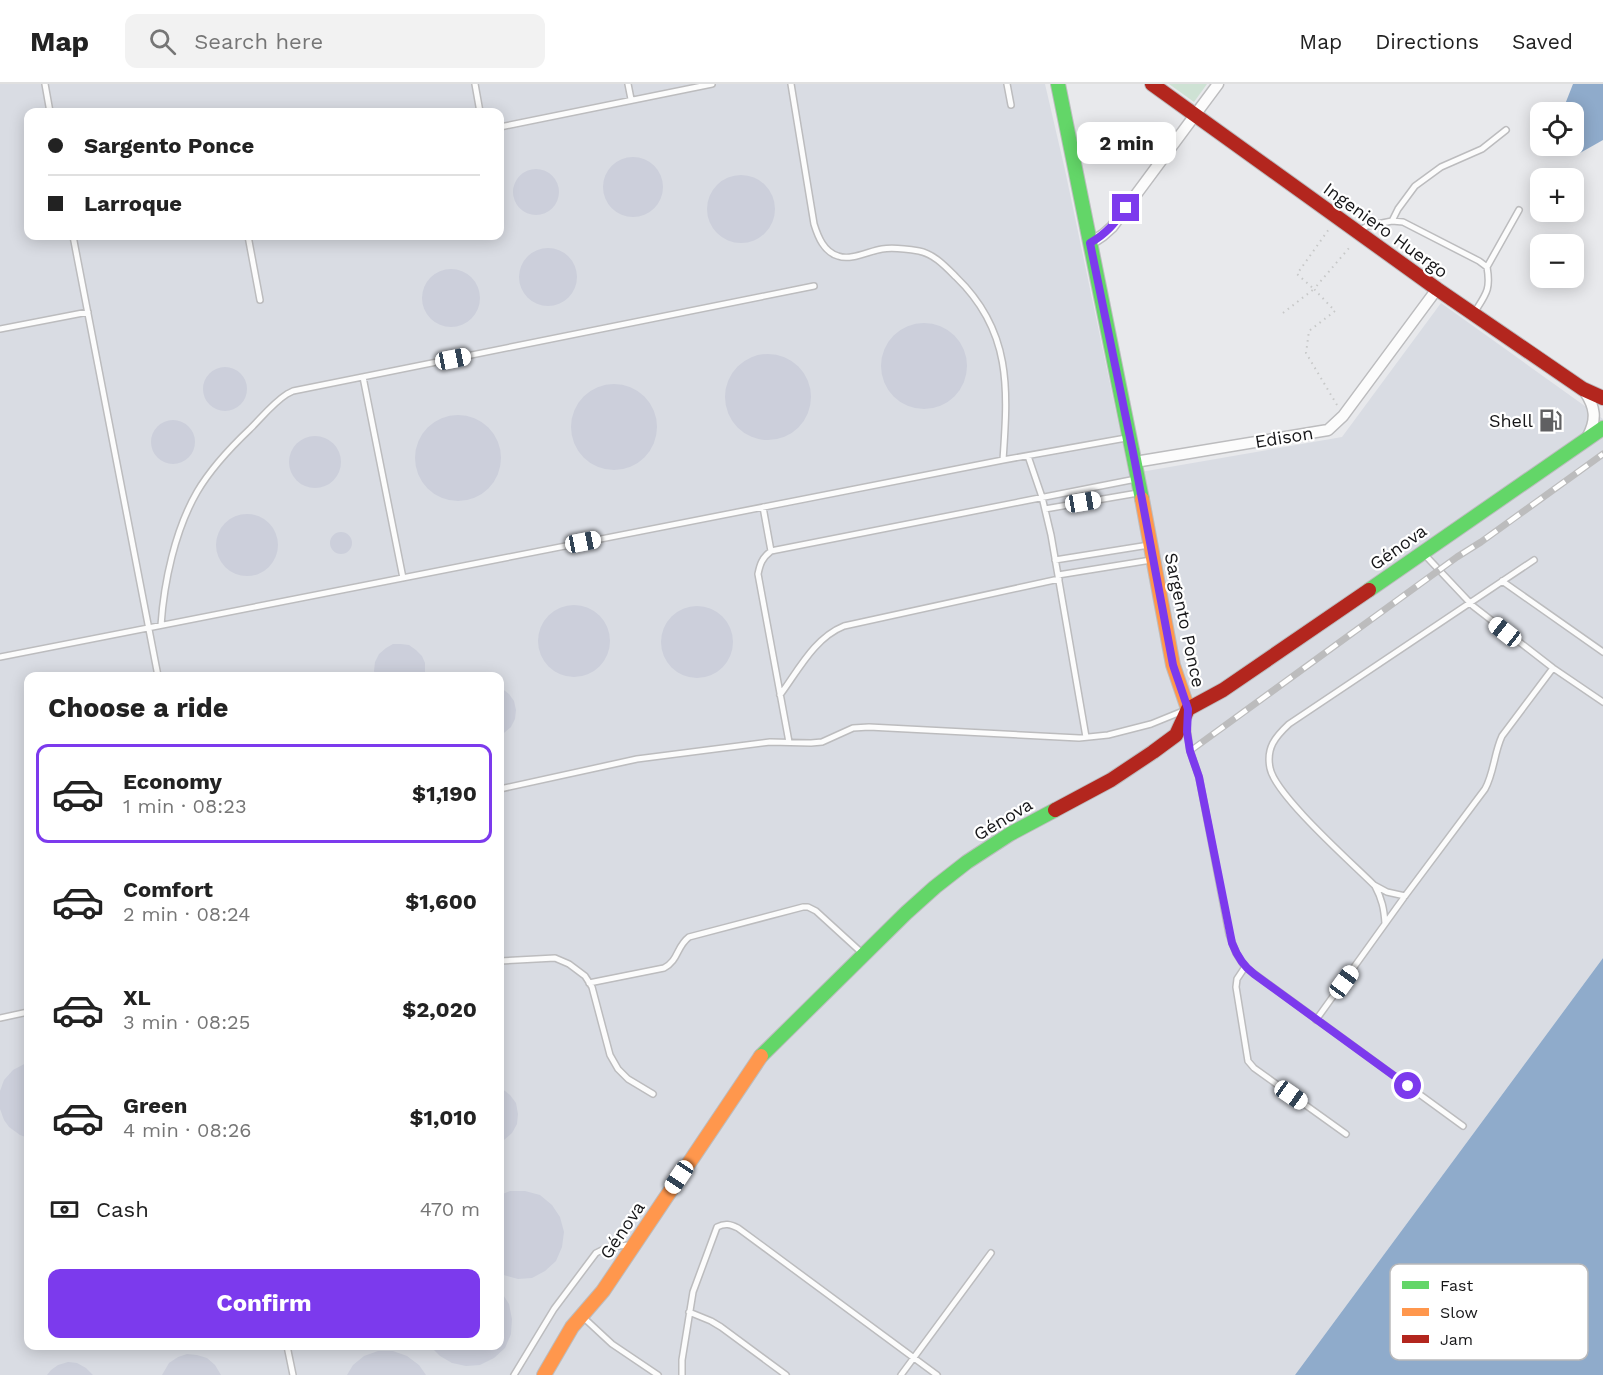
<!DOCTYPE html>
<html lang="en">
<head>
<meta charset="utf-8">
<style>
	:root { --surface:#fff; --page:#f2f2f2; --text:#222; --muted:#767676; --line:#e0e0e0; --accent:#7c3aed }
	body { margin:0; font-family:"Work Sans",sans-serif; background:var(--page); color:var(--text); height:100vh; display:flex; flex-direction:column; font-size:22px; white-space:nowrap }
	* { box-sizing:border-box; margin:0 }
	p { font-size:20px; color:var(--muted) }
	.icon { flex:none; width:33px; height:33px; fill:none; stroke:currentColor; stroke-width:2; stroke-linecap:round; stroke-linejoin:round }
	.map { position:relative; flex:1; overflow:hidden }
	.details { position:absolute; left:24px; top:588px; width:480px; height:678px; display:flex; flex-direction:column; background:var(--surface); border-radius:12px; box-shadow:0 3px 15px #0003 }
	.details>* { flex:none }
	.top-card { position:absolute; left:24px; top:24px; width:480px; height:132px; border-radius:12px; box-shadow:0 3px 15px #0003; display:grid; align-content:center; height:132px; padding:0 24px; background:var(--surface) }
	.controls { position:absolute; left:1530px; top:18px; display:grid; gap:12px }
	.controls a { display:grid; place-items:center; width:54px; height:54px; border-radius:12px; background:var(--surface); box-shadow:0 3px 15px #0003; font-size:30px }
	.end { position:absolute; width:27px; height:27px; margin:-14px; border:8px solid #7c3aed; background:#fff; box-shadow:0 0 0 3px #fff }
	.from { border-radius:50% }
	.bubble { position:absolute; height:42px; border-radius:12px; background:var(--surface); box-shadow:0 3px 15px #0003; font-size:20px; font-weight:700; line-height:42px; text-align:center }
	.car { position:absolute; width:18px; height:36px; margin:-18px -9px; border-radius:8px; box-shadow:0 0 4px 2px #0007; background:linear-gradient(#fff 24%,#345 0 40%,#fff 0 76%,#345 0 86%,#fff 0) }
	.top-card b { display:flex; align-items:center; gap:21px; height:57px; font-size:22px }
	.top-card b+b { border-top:2px solid var(--line) }
	.top-card i { width:15px; height:15px; background:var(--text) }
	ul { padding:0; list-style:none }
	li { display:flex; align-items:center; gap:18px; height:99px; margin:0 12px 9px; padding:0 12px; border:3px solid transparent; border-radius:12px }
	li div { flex:1 }
	li b { display:block; font-size:22px }
	li em { font-style:normal; font-weight:700 }
	li.current { border-color:var(--accent) }
	li>.icon { width:54px; height:54px; stroke-width:1.5 }
	h2 { padding:0 24px; font-size:27px; line-height:72px }
	.pay { display:flex; align-items:center; gap:15px; height:66px; padding:0 24px; font-size:22px }
	.pay p { margin-inline-start:auto }
	.button { display:flex; gap:12px; margin-top:auto; padding:12px 24px }
	.button a { flex:1; height:69px; border-radius:12px; background:var(--accent); color:#fff; font-size:24px; font-weight:700; line-height:69px; text-align:center }
	header { display:flex; align-items:center; gap:36px; box-sizing:border-box; height:84px; padding:0 30px; background:var(--surface); border-bottom:2px solid var(--line) }
	header strong { font-size:28px }
	nav { display:flex; gap:33px; margin-inline-start:auto; font-size:21px }
	.search { width:420px; height:54px; background:var(--page); display:flex; align-items:center; gap:15px; box-sizing:border-box; padding:0 21px; border-radius:12px; color:var(--muted); font-size:22px }
	.map>svg:first-child { display:block }
	.built { fill:#d9dce3; fill-rule:evenodd }
	.green { fill:#cee2d4 }
	.water { fill:#8fabcb }
	.building { fill:#cccfdb }
	.lines { fill:none; stroke-linecap:round; stroke-linejoin:round }
	.lane-casing { stroke:#bcbcbe; stroke-width:8 }
	.street-casing { stroke:#bcbcbe; stroke-width:13 }
	.fast-casing { stroke:#bcbcbe; stroke-width:16 }
	.slow-casing { stroke:#bcbcbe; stroke-width:16 }
	.jam-casing { stroke:#bcbcbe; stroke-width:16 }
	.path { stroke:#c7c8c8; stroke-width:2; stroke-dasharray:1.5 4.5; stroke-linecap:butt }
	.lane { stroke:#fcfcfc; stroke-width:5 }
	.street { stroke:#fcfcfc; stroke-width:10 }
	.fast { stroke:#63d668; stroke-width:14 }
	.slow { stroke:#ff974d; stroke-width:14 }
	.jam { stroke:#b3261e; stroke-width:14 }
	.rail-casing { stroke:#bcbcbd; stroke-width:7 }
	.rail { stroke:#fff; stroke-width:4.5; stroke-dasharray:14; stroke-linecap:butt }
	.route { stroke:#7c3aed; stroke-width:8 }
	.labels { text-anchor:middle; dominant-baseline:central; stroke-width:4.5; stroke-linejoin:round; paint-order:stroke }
	.street-label { font-size:18px; fill:#161618; stroke:#fff }
	.poi-label { font-size:18px; fill:#161618; stroke:#fff; text-anchor:end }
	.key { fill:#fff; stroke:#b9b9ba; stroke-width:1.5 }
	.key-label { font-size:16px; fill:#161618 }
</style>
</head>
<body>
<header>
<strong>Map</strong>
<div class="search"><svg class="icon" aria-label="search" viewBox="0 0 24 24"><circle cx="10" cy="10" r="6"/><path d="M15 15l6 6"/></svg>Search here</div>
<nav><a>Map</a><a>Directions</a><a>Saved</a></nav>
</header>
<div class="map">
<svg width="1603" height="1291" viewBox="0 0 1603 1291">
	<rect width="100%" height="100%" fill="#e8e9ec"/>
	<path class="built" d="M0,0H1045L1065,86L1129,390L1342,353L1441,219L1603,335V874L1295,1291H0ZM28,28H500V152H28ZM28,592H500V1262H28Z"/>
	<path class="green" d="M1169,0H1207L1194,18Z"/>
	<path class="water" d="M1573,0H1603V56L1580,69L1561,68L1559,62H1574V28H1562Z
		M1603,874V1291H1295Z"/>
	<path class="building" d="M603 103a30 30 0 1 1 60 0a30 30 0 1 1-60 0Z
		M513 108a23 23 0 1 1 46 0a23 23 0 1 1-46 0Z
		M707 125a34 34 0 1 1 68 0a34 34 0 1 1-68 0Z
		M519 193a29 29 0 1 1 58 0a29 29 0 1 1-58 0Z
		M422 214a29 29 0 1 1 58 0a29 29 0 1 1-58 0Z
		M881 282a43 43 0 1 1 86 0a43 43 0 1 1-86 0Z
		M725 313a43 43 0 1 1 86 0a43 43 0 1 1-86 0Z
		M203 305a22 22 0 1 1 44 0a22 22 0 1 1-44 0Z
		M571 343a43 43 0 1 1 86 0a43 43 0 1 1-86 0Z
		M415 374a43 43 0 1 1 86 0a43 43 0 1 1-86 0Z
		M151 358a22 22 0 1 1 44 0a22 22 0 1 1-44 0Z
		M289 378a26 26 0 1 1 52 0a26 26 0 1 1-52 0Z
		M216 461a31 31 0 1 1 62 0a31 31 0 1 1-62 0Z
		M330 459a11 11 0 1 1 22 0a11 11 0 1 1-22 0Z
		M538 557a36 36 0 1 1 72 0a36 36 0 1 1-72 0Z
		M661 558a36 36 0 1 1 72 0a36 36 0 1 1-72 0Z
		M393,560H401L409,561L416,566L422,572L425,579V592H375L374,587L375,578L379,570L386,564Z
		M262,589L274,592H247L253,590Z
		M500,603L509,610L514,617L516,626L515,635L511,643L504,649L500,651Z
		M28,978V1054L20,1051L9,1043L4,1036L0,1025V1007L4,996L13,986Z
		M500,1003L510,1011L516,1019L518,1030L517,1040L512,1049L504,1056L500,1058Z
		M510,1107H525L540,1111L552,1121L560,1133L564,1148L562,1163L556,1177L545,1187L532,1194L518,1195L500,1190V1111Z
		M500,1206L509,1220L512,1235L511,1250L505,1264L494,1274L480,1281L466,1282L452,1279L440,1272L430,1262H500Z
		M378,1267H393L407,1272L419,1281L426,1291H347L353,1281L364,1272Z
		M187,1270L197,1271L207,1274L215,1281L221,1291H162L169,1279L178,1273Z
		M68,1278L77,1279L86,1284L93,1291H47L51,1286L58,1281Z"/>
	<g class="lines">
		<defs>
			<path id="lane" d="M45,0L50,28
				M475,0L480,28
				M628,0L631,15
				M791,0L814,140C818,153 824,168 838,172C851,177 869,167 882,165C894,163 907,165 919,167C934,170 945,182 956,193C1012,247 1008,305 1003,376
				M1007,0L1011,21
				M500,43L712,0
				M1392,137L1403,138L1479,177L1487,183C1491,206 1486,210 1474,229
				M1359,147L1367,142L1392,137L1398,125L1415,102L1441,83L1482,65L1506,46
				M73,152L158,592
				M248,152L260,216
				M1487,183L1519,126
				M0,245L88,228
				M363,293L403,494
				M1028,372L1042,413L1051,451L1086,653
				M763,423L771,467
				M1045,425L1138,409
				M1424,470L1473,522L1553,584L1603,618
				M1055,476L1149,461
				M1058,491L1151,476
				M1502,497L1603,568
				M161,541C164,498 175,446 197,408C211,384 230,364 250,345C262,333 273,319 287,310L293,307L814,202
				M0,573L1003,376L1126,354
				M780,611C798,587 814,554 844,542L1059,495
				M1187,644L1190,667L1199,693L1229,850L1236,869L1245,883L1463,1042
				M789,658L758,490C760,480 762,474 771,467L1136,395
				M500,705L637,675L770,658L811,659L822,658L853,644L869,643L1079,654L1108,651L1151,640L1183,627
				M1375,802C1382,815 1384,825 1385,839
				M1405,812L1387,808L1374,801C1352,779 1275,711 1270,684C1266,664 1275,653 1289,640L1534,476
				M500,877L555,874L569,880L585,892L592,903L610,971L618,985L628,995L653,1010
				M1245,883L1237,895L1236,903L1248,977L1254,984L1346,1050
				M589,899L664,884C679,876 676,863 689,853L803,823H808L816,827L862,869
				M0,934L28,928
				M1316,936L1405,812L1485,705C1494,689 1494,669 1502,652L1553,584
				M689,1228L711,1237L721,1243L786,1291
				M584,1234L612,1260L658,1291
				M287,1262L293,1291
				M514,1291L554,1225L596,1169L608,1163L629,1161
				M682,1291V1276L693,1208L717,1143C725,1139 730,1140 738,1144L937,1291
				M901,1291L991,1169"/>
			<path id="street" d="M1091,159L1103,151L1112,143L1218,0
				M1585,308C1595,323 1597,335 1588,352
				M1135,378L1328,346L1343,332L1437,205"/>
			<path id="fast" d="M1058,0L1142,415
				M1369,506L1603,344
				M761,972L906,829L935,803L967,778L1010,750L1055,726"/>
			<path id="slow" d="M1142,415L1173,581L1188,625
				M544,1291L572,1243L603,1207L761,972"/>
			<path id="jam" d="M1152,0L1437,205L1583,305L1603,314
				M1055,726L1111,696L1153,668L1176,651L1188,625L1223,606L1369,506"/>
		</defs>
		<use href="#lane" class="lane-casing"/>
		<use href="#street" class="street-casing"/>
		<use href="#fast" class="fast-casing"/>
		<use href="#slow" class="slow-casing"/>
		<use href="#jam" class="jam-casing"/>
		<path class="path" d="M1283,229L1314,205L1297,190L1329,145
			M1337,321L1306,269L1309,247L1335,227L1314,205L1349,164"/>
		<use href="#lane" class="lane"/>
		<use href="#street" class="street"/>
		<use href="#fast" class="fast"/>
		<use href="#slow" class="slow"/>
		<use href="#jam" class="jam"/>
		<defs>
			<path id="rail" d="M1190,667L1457,473L1481,458L1603,370"/>
		</defs>
		<use href="#rail" class="rail-casing"/>
		<use href="#rail" class="rail"/>
	</g>
	<g class="lines">
		<path class="route" d="M1126,124C1115,139 1106,150 1090,159L1135,378L1173,581L1188,625L1187,648L1190,667L1199,693L1232,859C1237,872 1243,882 1254,890L1408,1002"/>
	</g>
	<defs>
		<symbol id="fuel-bare" viewBox="-9 -9 18 18"><path d="M-5.5-6h7V0h2V4h1.3V-2.5L3-4.5l.8-.8L6-3V5H2.5V1h-1V6h-7ZM-4.2-4.7v3.2H.2V-4.7Z" fill="#606062" stroke="#fff" stroke-width="2.5" paint-order="stroke"/></symbol>
	</defs>
	<g fill-rule="evenodd">
		<use href="#fuel-bare" x="1534" y="320" width="33" height="33"/>
	</g>
	<g class="labels">
		<g class="street-label">
			<text transform="translate(1386 146) rotate(36)">Ingeniero Huergo</text>
			<text transform="translate(1284 353) rotate(-9)">Edison</text>
			<text transform="translate(1398 463) rotate(-35)">Génova</text>
			<text transform="translate(1185 536) rotate(78)">Sargento Ponce</text>
			<text transform="translate(1003 735) rotate(-31)">Génova</text>
			<text transform="translate(622 1146) rotate(-56)">Génova</text>
		</g>
		<g class="poi-label">
			<text x="1533" y="336">Shell</text>
		</g>
	</g>
	<rect x="1390" y="1180" width="198" height="96" rx="9" class="key"/>
	<rect x="1402" y="1197" width="27" height="8" fill="#63d668"/>
	<rect x="1402" y="1224" width="27" height="8" fill="#ff974d"/>
	<rect x="1402" y="1251" width="27" height="8" fill="#b3261e"/>
	<g class="key-label">
		<text x="1440" y="1207">Fast</text>
		<text x="1440" y="1234">Slow</text>
		<text x="1440" y="1261">Jam</text>
	</g>
</svg>
<div class="controls">
<a><svg class="icon" aria-label="locate" viewBox="0 0 24 24"><circle cx="12" cy="12" r="6"/><path d="M12 2v4M12 18v4M2 12h4M18 12h4"/></svg></a>
<a>+</a>
<a>−</a>
</div>
<i class="end from" style="left:1408px;top:1002px"></i>
<i class="end" style="left:1126px;top:124px"></i>
<div class="bubble" style="left:1077px;top:38px;width:99px">2 min</div>
<i class="car" style="left:453px;top:275px;rotate:79deg"></i>
<i class="car" style="left:1083px;top:418px;rotate:81deg"></i>
<i class="car" style="left:583px;top:458px;rotate:79deg"></i>
<i class="car" style="left:1505px;top:548px;rotate:308deg"></i>
<i class="car" style="left:1344px;top:898px;rotate:36deg"></i>
<i class="car" style="left:1291px;top:1011px;rotate:125deg"></i>
<i class="car" style="left:679px;top:1093px;rotate:214deg"></i>
<div class="top-card">
<b><i class="from"></i>Sargento Ponce</b>
<b><i></i>Larroque</b>
</div>
<section class="details">
<h2>Choose a ride</h2>
<ul>
<li class="current"><svg class="icon" aria-label="car" viewBox="0 0 24 24"><path d="M5 17H2v-5l4-1 3-4h7l3 4 3 1v5h-3M9 17h6M6 11h13"/><circle cx="7" cy="17" r="2"/><circle cx="17" cy="17" r="2"/></svg><div><b>Economy</b><p>1 min · 08:23</p></div><em>$1,190</em></li>
<li><svg class="icon" aria-label="car" viewBox="0 0 24 24"><path d="M5 17H2v-5l4-1 3-4h7l3 4 3 1v5h-3M9 17h6M6 11h13"/><circle cx="7" cy="17" r="2"/><circle cx="17" cy="17" r="2"/></svg><div><b>Comfort</b><p>2 min · 08:24</p></div><em>$1,600</em></li>
<li><svg class="icon" aria-label="car" viewBox="0 0 24 24"><path d="M5 17H2v-5l4-1 3-4h7l3 4 3 1v5h-3M9 17h6M6 11h13"/><circle cx="7" cy="17" r="2"/><circle cx="17" cy="17" r="2"/></svg><div><b>XL</b><p>3 min · 08:25</p></div><em>$2,020</em></li>
<li><svg class="icon" aria-label="car" viewBox="0 0 24 24"><path d="M5 17H2v-5l4-1 3-4h7l3 4 3 1v5h-3M9 17h6M6 11h13"/><circle cx="7" cy="17" r="2"/><circle cx="17" cy="17" r="2"/></svg><div><b>Green</b><p>4 min · 08:26</p></div><em>$1,010</em></li>
</ul>
<div class="pay"><svg class="icon" aria-label="cash" viewBox="0 0 24 24"><path d="M3 7h18v10H3z"/><circle cx="12" cy="12" r="2"/></svg>Cash<p>470 m</p></div>
<div class="button"><a>Confirm</a></div>
</section>
</div>
</body>
</html>
